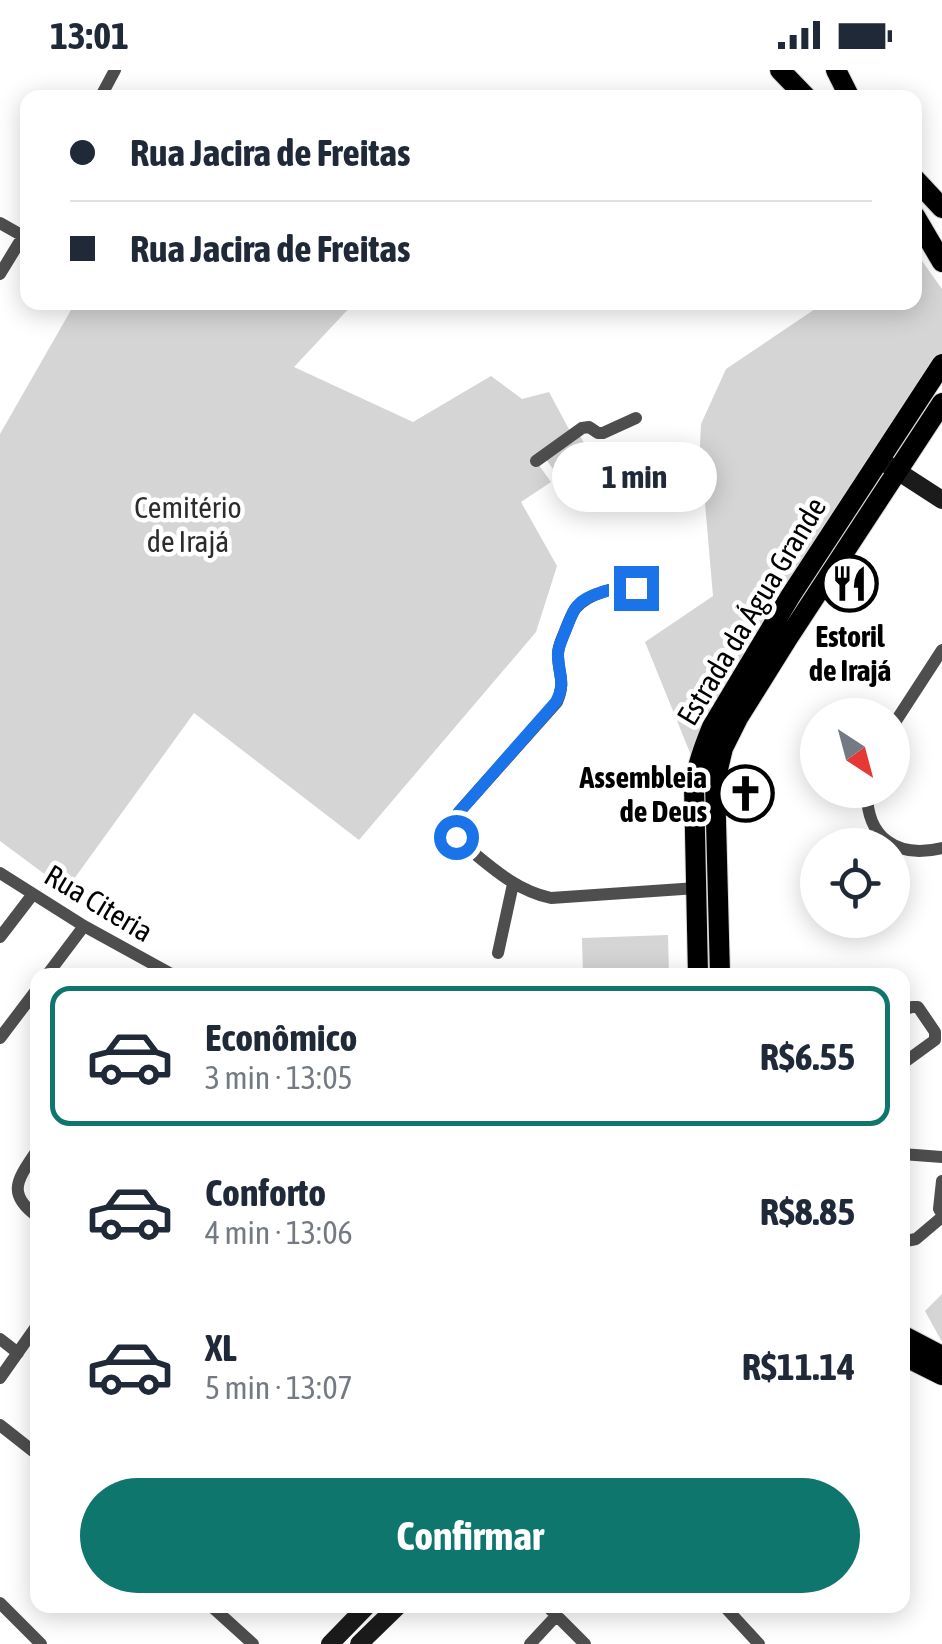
<!DOCTYPE html>
<html lang="pt">
<head>
<meta charset="utf-8">
<style>
	:root { --surface:#fff; --page:#f2f2f3; --text:#1f2937; --muted:#747a83; --line:#e0e1e3; --accent:#0f766e }
	body { margin:0; font-family:"Asap Condensed",sans-serif; background:var(--page); color:var(--text); height:100vh; display:flex; flex-direction:column; font-size:38px; white-space:nowrap }
	* { box-sizing:border-box; margin:0 }
	p { font-size:32px; color:var(--muted) }
	.icon { flex:none; width:55px; height:55px; fill:none; stroke:currentColor; stroke-width:2; stroke-linecap:round; stroke-linejoin:round }
	.map { position:relative; flex:1; overflow:hidden }
	.details { position:absolute; left:30px; top:898px; width:880px; height:645px; display:flex; flex-direction:column; background:var(--surface); border-radius:20px; box-shadow:0 5px 25px #0003 }
	.details>* { flex:none }
	.guide { position:absolute; left:20px; top:20px; width:902px; height:220px; border-radius:20px; box-shadow:0 5px 25px #0003; display:grid; align-content:center; height:220px; padding:0 50px; background:var(--surface) }
	.needle { width:65px; rotate:144deg }
	.fabs { position:absolute; left:800px; top:628px; display:grid; gap:20px }
	.fabs a { display:grid; place-items:center; width:110px; height:110px; border-radius:50%; background:var(--surface); box-shadow:0 5px 25px #0003; font-size:50px }
	.end { position:absolute; width:45px; height:45px; margin:-22px; border:12px solid #1a73e8; background:#fff; box-shadow:0 0 0 5px #fff }
	.from { border-radius:50% }
	.bubble { position:absolute; height:70px; border-radius:35px; background:var(--surface); box-shadow:0 5px 25px #0003; font-size:32px; font-weight:700; line-height:70px; text-align:center }
	.guide b { display:flex; align-items:center; gap:35px; height:95px; font-size:38px }
	.guide b+b { border-top:2px solid var(--line) }
	.guide i { width:25px; height:25px; background:var(--text) }
	ul { padding:18px 0 0; list-style:none }
	li { display:flex; align-items:center; gap:30px; height:140px; margin:0 20px 15px; padding:0 30px; border:5px solid transparent; border-radius:20px }
	li div { flex:1 }
	li b { display:block; font-size:38px }
	li em { font-style:normal; font-weight:700 }
	li.active { border-color:var(--accent) }
	li>.icon { width:90px; height:90px; stroke-width:1.5 }
	.primary-button { display:flex; gap:20px; margin-top:auto; padding:20px 50px }
	.primary-button a { flex:1; height:115px; border-radius:60px; background:var(--accent); color:#fff; font-size:40px; font-weight:700; line-height:115px; text-align:center }
	.status { display:flex; justify-content:space-between; align-items:center; height:70px; padding:0 50px; background:var(--surface); direction:ltr }
	.status svg { height:28px; fill:currentColor }
	.map>svg:first-child { display:block }
	.green { fill:#d5d5d5 }
	.lines { fill:none; stroke-linecap:round; stroke-linejoin:round }
	.primary-casing { stroke:#dbdbdb; stroke-width:22 }
	.street { stroke:#4e4e4e; stroke-width:12 }
	.secondary { stroke:#1b1b1b; stroke-width:18 }
	.primary { stroke:#000; stroke-width:20 }
	.route { stroke:#1a73e8; stroke-width:12 }
	.labels { text-anchor:middle; dominant-baseline:central; stroke-width:9; stroke-linejoin:round; paint-order:stroke }
	.park-label { font-size:30px; fill:#2c2c2c; stroke:#fff }
	.street-label { font-size:30px; fill:#000; stroke:#fff }
	.poi-label { font-size:30px; font-weight:bold; fill:#000; stroke:#fff }
</style>
</head>
<body>
<div class="status"><b>13:01</b><svg viewBox="0 0 49 12"><path d="M0 12V9h3v3zM5 12V6h3v6zM10 12V3h3v9zM15 12V0h3v12zM26 1h20v11H26zM47 4h2v5h-2z"/></svg></div>
<div class="map">
<svg width="942" height="1574" viewBox="0 0 942 1574">
	<rect width="100%" height="100%" fill="#fff"/>
	<path class="green" d="M915,181L942,219V288L695,695L645,572L713,526L700,375L701,354L726,299L824,233L915,232Z
		M75,233H354L294,297L413,352L491,306L522,329L549,322L571,363L536,391L551,412L521,432L557,496L536,562L359,770L194,643L66,820L0,771V364Z
		M580,366L590,383L568,398L564,392L553,399L545,388Z
		M668,865L669,905H583L582,868Z
		M942,1224V1272L925,1241Z"/>
	<g class="lines">
		<defs>
			<path id="primary" d="M780,0L807,28
				M836,0L850,28
				M915,109L942,138
				M915,146L942,192
				M698,905L694,716C697,695 704,676 712,657L791,525L942,294
				M720,905L715,712L723,678L738,648L788,568L942,333
				M902,1265L942,1286
				M902,1285L942,1305"/>
		</defs>
		<use href="#primary" class="primary-casing"/>
		<path class="street" d="M100,28L115,0
			M0,153L23,166
			M0,204L28,158
			M536,391L582,358L589,357L598,363H603L636,348
			M636,518C618,515 587,524 575,539C571,545 568,554 565,561C562,569 558,576 558,584C558,604 566,611 557,632L459,742C452,756 453,764 463,774C491,797 515,820 551,828L697,818
			M892,657L942,580
			M867,720C866,768 897,789 942,778
			M0,803L84,856L173,905
			M0,867L33,824
			M498,883L513,814
			M47,905L84,856
			M902,940L912,937H918L935,962V970L902,994
			M0,968L38,918
			M38,1079C19,1108 4,1123 38,1147
			M902,1084L942,1087
			M942,1111L939,1139L942,1144
			M902,1168L906,1171L916,1169L942,1147
			M0,1269L18,1283
			M0,1308L38,1254
			M0,1355L38,1385
			M0,1533L41,1574
			M210,1535L253,1574
			M546,1535L585,1574
			M723,1535L759,1574
			M530,1574L557,1545"/>
		<path class="secondary" d="M888,395L942,430
			M330,1574L368,1535
			M359,1574L399,1535"/>
		<use href="#primary" class="primary"/>
	</g>
	<g class="lines">
		<path class="route" d="M456,767L453,760L459,742L556,632C566,612 559,607 558,587C557,579 561,572 564,564C568,555 571,544 577,536C587,524 621,515 636,518"/>
	</g>
	<defs>
		<symbol id="restaurant-ring" viewBox="-11 -11 22 22"><circle r="9.5" fill="#fff" stroke="#000" stroke-width="1.5"/><path d="M-5-6h1v4h1v-4h1v4h1v-4h1v5L-1.5 .5V6h-2V.5L-5-1ZM5-6V6H3V1.5H1.5Q1.5-4 5-6Z" fill="#000"/></symbol>
		<symbol id="church-ring" viewBox="-11 -11 22 22"><circle r="9.5" fill="#fff" stroke="#000" stroke-width="1.5"/><path d="M-1.2-6h2.4v3.5h3.3v2.4h-3.3V6h-2.4V-.1h-3.3v-2.4h3.3Z" fill="#000"/></symbol>
	</defs>
	<g fill-rule="evenodd">
		<use href="#restaurant-ring" x="818" y="482" width="63" height="63"/>
		<use href="#church-ring" x="714" y="692" width="63" height="63"/>
	</g>
	<g class="labels">
		<g class="park-label">
			<text x="188" y="437">Cemitério<tspan x="188" dy="34">de Irajá</tspan></text>
		</g>
		<g class="street-label">
			<text transform="translate(751 541) rotate(-59)">Estrada da Água Grande</text>
			<text transform="translate(99 833) rotate(31)">Rua Citeria</text>
		</g>
		<g class="poi-label">
			<text x="850" y="566">Estoril<tspan x="850" dy="34">de Irajá</tspan></text>
			<text x="707" y="707" text-anchor="end">Assembleia<tspan x="707" dy="34">de Deus</tspan></text>
		</g>
	</g>
</svg>
<div class="fabs">
<a><svg class="needle" viewBox="-14 -14 28 28"><path d="M0-13l5 13h-10z" fill="#e53935"/><path d="M0 13l5-13h-10z" fill="#747a83"/></svg></a>
<a><svg class="icon" aria-label="locate" viewBox="0 0 24 24"><circle cx="12" cy="12" r="6"/><path d="M12 2v4M12 18v4M2 12h4M18 12h4"/></svg></a>
</div>
<i class="end from" style="left:456px;top:767px"></i>
<i class="end" style="left:636px;top:518px"></i>
<div class="bubble" style="left:552px;top:372px;width:165px">1 min</div>
<div class="guide">
<b><i class="from"></i>Rua Jacira de Freitas</b>
<b><i></i>Rua Jacira de Freitas</b>
</div>
<section class="details">
<ul>
<li class="active"><svg class="icon" aria-label="car" viewBox="0 0 24 24"><path d="M5 17H2v-5l4-1 3-4h7l3 4 3 1v5h-3M9 17h6M6 11h13"/><circle cx="7" cy="17" r="2"/><circle cx="17" cy="17" r="2"/></svg><div><b>Econômico</b><p>3 min · 13:05</p></div><em>R$6.55</em></li>
<li><svg class="icon" aria-label="car" viewBox="0 0 24 24"><path d="M5 17H2v-5l4-1 3-4h7l3 4 3 1v5h-3M9 17h6M6 11h13"/><circle cx="7" cy="17" r="2"/><circle cx="17" cy="17" r="2"/></svg><div><b>Conforto</b><p>4 min · 13:06</p></div><em>R$8.85</em></li>
<li><svg class="icon" aria-label="car" viewBox="0 0 24 24"><path d="M5 17H2v-5l4-1 3-4h7l3 4 3 1v5h-3M9 17h6M6 11h13"/><circle cx="7" cy="17" r="2"/><circle cx="17" cy="17" r="2"/></svg><div><b>XL</b><p>5 min · 13:07</p></div><em>R$11.14</em></li>
</ul>
<div class="primary-button"><a>Confirmar</a></div>
</section>
</div>
</body>
</html>
